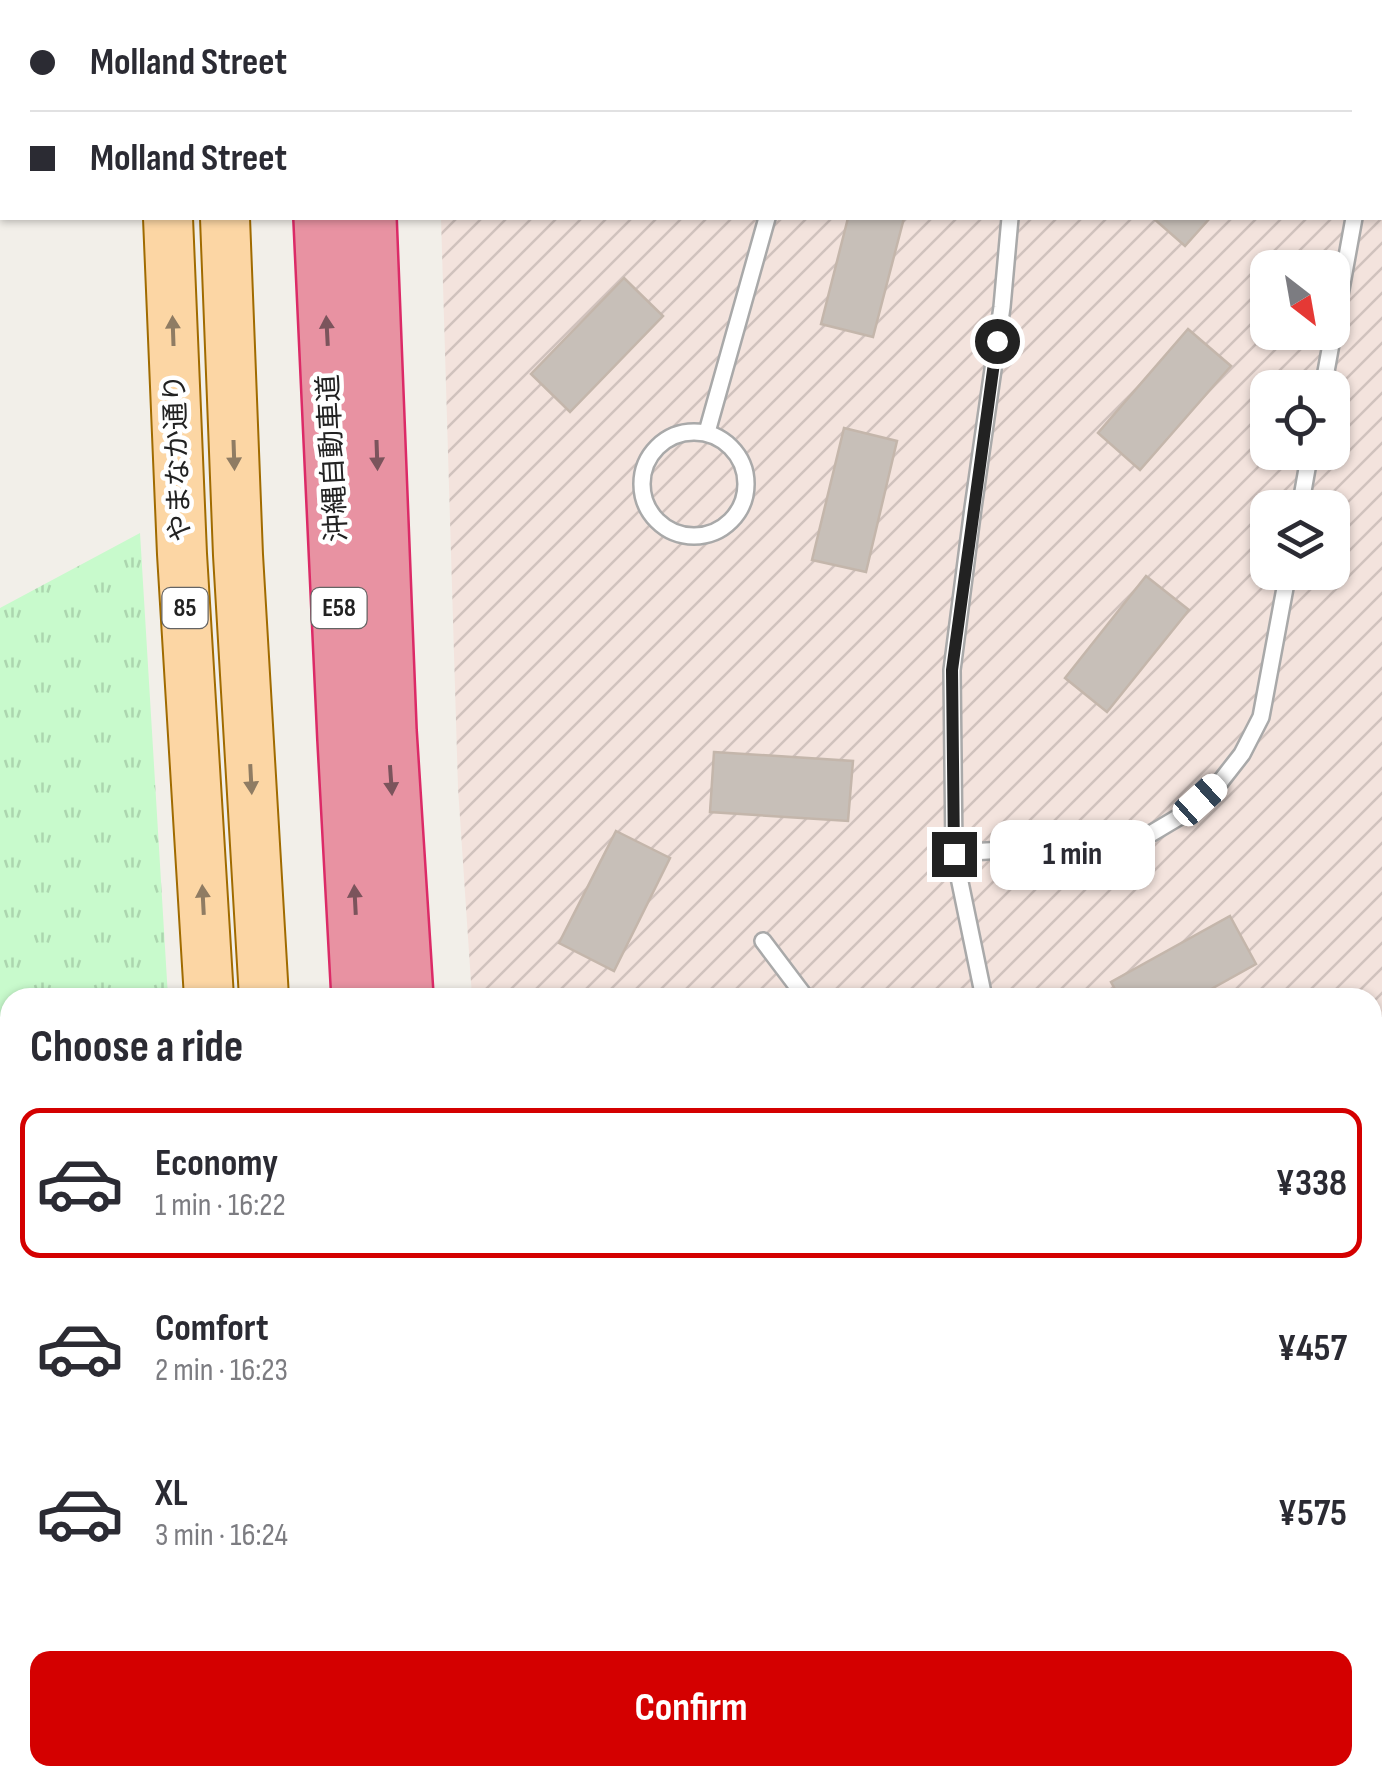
<!DOCTYPE html>
<html lang="en">
<head>
<meta charset="utf-8">
<style>
	:root { --surface:#fff; --page:#f7f7f7; --text:#2b2b33; --muted:#7c7c81; --line:#e1e1e2; --accent:#d40000 }
	body { margin:0; font-family:"Sofia Sans Condensed","Noto Sans JP",sans-serif; background:var(--page); color:var(--text); height:100vh; display:flex; flex-direction:column; font-size:38px; white-space:nowrap }
	* { box-sizing:border-box; margin:0 }
	p { font-size:32px; color:var(--muted) }
	.icon { flex:none; width:55px; height:55px; fill:none; stroke:currentColor; stroke-width:2; stroke-linecap:round; stroke-linejoin:round }
	.map { position:relative; flex:1; overflow:hidden }
	.sheet { position:absolute; left:0px; top:988px; width:1382px; height:798px; display:flex; flex-direction:column; background:var(--surface); border-radius:30px 30px 0 0; box-shadow:0 2px 8px #0004 }
	.sheet>* { flex:none }
	.banner { position:absolute; left:0px; top:0px; width:1382px; height:220px; box-shadow:0 2px 8px #0004; display:grid; align-content:center; height:220px; padding:0 30px; background:var(--surface) }
	.needle { width:65px; rotate:149deg }
	.fabs { position:absolute; left:1250px; top:250px; display:grid; gap:20px }
	.fabs a { display:grid; place-items:center; width:100px; height:100px; border-radius:20px; background:var(--surface); box-shadow:0 2px 8px #0004; font-size:50px }
	.end { position:absolute; width:45px; height:45px; margin:-22px; border:12px solid #222; background:#fff; box-shadow:0 0 0 5px #fff }
	.from { border-radius:50% }
	.bubble { position:absolute; height:70px; border-radius:20px; background:var(--surface); box-shadow:0 2px 8px #0004; font-size:32px; font-weight:700; line-height:70px; text-align:center }
	.car { position:absolute; width:30px; height:60px; margin:-30px -15px; border-radius:12px; box-shadow:0 0 8px 2px #0007; background:linear-gradient(#fff 24%,#345 0 40%,#fff 0 76%,#345 0 86%,#fff 0) }
	.banner b { display:flex; align-items:center; gap:35px; height:95px; font-size:38px }
	.banner b+b { border-top:2px solid var(--line) }
	.banner i { width:25px; height:25px; background:var(--text) }
	ul { padding:0; list-style:none }
	li { display:flex; align-items:center; gap:30px; height:150px; margin:0 20px 15px; padding:0 10px; border:5px solid transparent; border-radius:20px }
	li div { flex:1 }
	li b { display:block; font-size:38px }
	li em { font-style:normal; font-weight:700 }
	li.on { border-color:var(--accent) }
	li>.icon { width:90px; height:90px; stroke-width:1.5 }
	h2 { padding:0 30px; font-size:45px; line-height:120px }
	.cta { display:flex; gap:20px; margin-top:auto; padding:20px 30px }
	.cta a { flex:1; height:115px; border-radius:20px; background:var(--accent); color:#fff; font-size:40px; font-weight:700; line-height:115px; text-align:center }
	.map>svg:first-child { display:block }
	.military { fill:url(#military-furrows); fill-rule:evenodd }
	.park { fill:url(#park-tufts) }
	.building { fill:#c7bfb8; stroke:#c4b6ab; stroke-width:2.5 }
	.lines { fill:none; stroke-linecap:round; stroke-linejoin:round }
	.service-casing { stroke:#a9a9a9; stroke-width:20 }
	.primary-casing { stroke:#a06b00; stroke-width:52 }
	.motorway-casing { stroke:#dc2a67; stroke-width:60 }
	.service { stroke:#fff; stroke-width:15 }
	.primary { stroke:#fcd6a4; stroke-width:48 }
	.motorway { stroke:#e892a2; stroke-width:55 }
	.oneway { fill:#8f7c63 }
	.oneway2 { fill:#7b545c }
	.route { stroke:#222; stroke-width:12 }
	.labels { text-anchor:middle; dominant-baseline:central; stroke-width:9; stroke-linejoin:round; paint-order:stroke }
	.shield { fill:#fff; stroke:#646464; stroke-width:2.5 }
	.shield-label { font-size:25px; font-weight:bold; fill:#222 }
	.street-label { font-size:28px; fill:#222; stroke:#fff }
</style>
</head>
<body>
<div class="map">
<svg width="1382" height="1784" viewBox="0 0 1382 1784">
	<defs>
		<pattern id="military-furrows" width="10" height="10" patternUnits="userSpaceOnUse" patternTransform="scale(2.5)"><rect width="10" height="10" fill="#f3e3dd"/><path d="M-1 1l2-2M0 10L10 0M9 11l2-2" fill="none" stroke="#d0c2bd"/></pattern>
		<pattern id="park-tufts" width="24" height="20" patternUnits="userSpaceOnUse" patternTransform="scale(2.5)"><rect width="24" height="20" fill="#c8facc"/><path d="M3 7l-1-3M5 7V3M7 7l1-3M15 17l-1-3M17 17v-4M19 17l1-3" fill="none" stroke="#acd6af"/></pattern>
	</defs>
	<rect width="100%" height="100%" fill="#f2efe9"/>
	<path class="military" d="M434,0H1382V1784H525L524,1775H1372V998L472,997L458,788L441,218H1380V2H434ZM1268,268H1332V332H1268ZM1268,388H1332V452H1268ZM1268,508H1332V572H1268Z"/>
	<path class="park" d="M140,533L168,997L10,998V1775H215V1784H0V608Z"/>
	<path class="building" d="M848,218H904L873,337L821,324Z
		M1153,218H1210L1185,246Z
		M624,278L663,316L570,412L531,374Z
		M1188,329L1231,366L1140,470L1098,433Z
		M844,428L897,441L866,572L812,560Z
		M1146,576L1189,610L1107,712L1065,678Z
		M714,752L853,761L848,821L710,812Z
		M616,831L670,858L614,971L559,943Z
		M1230,916L1256,964L1195,998H1120L1111,982Z
		M1382,1175V1214L1372,1207V1186Z
		M1382,1539V1576L1372,1564V1547Z
		M1137,1775H1192L1206,1784H1131Z"/>
	<g class="lines">
		<defs>
			<path id="service" d="M749,0L751,2
				M1356,0L1357,2
				M1030,2V0
				M1380,27L1382,28
				M1380,77L1382,66
				M1323,388L1354,218
				M642 484a52 52 0 1 1 104 0a52 52 0 1 1-104 0Z
				M707,432L767,218
				M1300,508L1310,452
				M954,853L1119,843L1152,833L1184,814L1217,786L1242,754L1261,717L1288,572
				M763,941L806,998
				M984,998L954,853L952,670L973,508L1002,307L1010,218
				M1372,1054L1382,1043
				M1372,1458L1382,1451
				M888,1775L913,1784
				M1042,1784L1045,1775"/>
			<path id="primary" d="M159,0V2
				M218,0V2
				M168,218L182,554L209,998
				M225,218L238,555L264,998
				M256,1775V1784
				M311,1775V1784"/>
			<path id="motorway" d="M312,0V2
				M360,0V2
				M322,218L346,739L360,998
				M368,218L388,731L405,998
				M407,1775L408,1784
				M456,1775L457,1784"/>
		</defs>
		<use href="#service" class="service-casing"/>
		<use href="#primary" class="primary-casing"/>
		<use href="#motorway" class="motorway-casing"/>
		<use href="#service" class="service"/>
		<use href="#primary" class="primary"/>
		<use href="#motorway" class="motorway"/>
	</g>
	<defs><path id="oneway-solid" d="M-6-.8H1V-3.2L6.5 0L1 3.2V.8H-6Z" transform="scale(2.5)"/></defs>
	<g class="oneway">
		<use href="#oneway-solid" transform="translate(173 331) rotate(-92)"/>
		<use href="#oneway-solid" transform="translate(234 455) rotate(88)"/>
		<use href="#oneway-solid" transform="translate(251 779) rotate(87)"/>
		<use href="#oneway-solid" transform="translate(203 900) rotate(-93)"/>
	</g>
	<g class="oneway2">
		<use href="#oneway-solid" transform="translate(327 331) rotate(-93)"/>
		<use href="#oneway-solid" transform="translate(377 455) rotate(88)"/>
		<use href="#oneway-solid" transform="translate(391 780) rotate(86)"/>
		<use href="#oneway-solid" transform="translate(355 900) rotate(-93)"/>
	</g>
	<g class="lines">
		<path class="route" d="M954,854L952,670L997,341"/>
	</g>
	<g class="labels">
		<g class="shield">
			<rect x="162.5" y="588" width="45" height="40" rx="8"/>
			<rect x="311.5" y="588" width="55" height="40" rx="8"/>
		</g>
		<g class="shield-label">
			<text x="185" y="608">85</text>
			<text x="339" y="608">E58</text>
		</g>
		<g class="street-label">
			<text transform="translate(178 458) rotate(-92)">やまなか通り</text>
			<text transform="translate(333 458) rotate(-93)">沖縄自動車道</text>
		</g>
	</g>
</svg>
<div class="fabs">
<a><svg class="needle" viewBox="-14 -14 28 28"><path d="M0-13l5 13h-10z" fill="#e53935"/><path d="M0 13l5-13h-10z" fill="#7c7c81"/></svg></a>
<a><svg class="icon" aria-label="locate" viewBox="0 0 24 24"><circle cx="12" cy="12" r="6"/><path d="M12 2v4M12 18v4M2 12h4M18 12h4"/></svg></a>
<a><svg class="icon" aria-label="layers" viewBox="0 0 24 24"><path d="M12 4l9 5-9 5-9-5zM3 14l9 5 9-5"/></svg></a>
</div>
<i class="end from" style="left:997px;top:341px"></i>
<i class="end" style="left:954px;top:854px"></i>
<div class="bubble" style="left:990px;top:820px;width:165px">1 min</div>
<i class="car" style="left:1200px;top:800px;rotate:48deg"></i>
<div class="banner">
<b><i class="from"></i>Molland Street</b>
<b><i></i>Molland Street</b>
</div>
<section class="sheet">
<h2>Choose a ride</h2>
<ul>
<li class="on"><svg class="icon" aria-label="car" viewBox="0 0 24 24"><path d="M5 17H2v-5l4-1 3-4h7l3 4 3 1v5h-3M9 17h6M6 11h13"/><circle cx="7" cy="17" r="2"/><circle cx="17" cy="17" r="2"/></svg><div><b>Economy</b><p>1 min · 16:22</p></div><em>¥338</em></li>
<li><svg class="icon" aria-label="car" viewBox="0 0 24 24"><path d="M5 17H2v-5l4-1 3-4h7l3 4 3 1v5h-3M9 17h6M6 11h13"/><circle cx="7" cy="17" r="2"/><circle cx="17" cy="17" r="2"/></svg><div><b>Comfort</b><p>2 min · 16:23</p></div><em>¥457</em></li>
<li><svg class="icon" aria-label="car" viewBox="0 0 24 24"><path d="M5 17H2v-5l4-1 3-4h7l3 4 3 1v5h-3M9 17h6M6 11h13"/><circle cx="7" cy="17" r="2"/><circle cx="17" cy="17" r="2"/></svg><div><b>XL</b><p>3 min · 16:24</p></div><em>¥575</em></li>
</ul>
<div class="cta"><a>Confirm</a></div>
</section>
</div>
</body>
</html>
